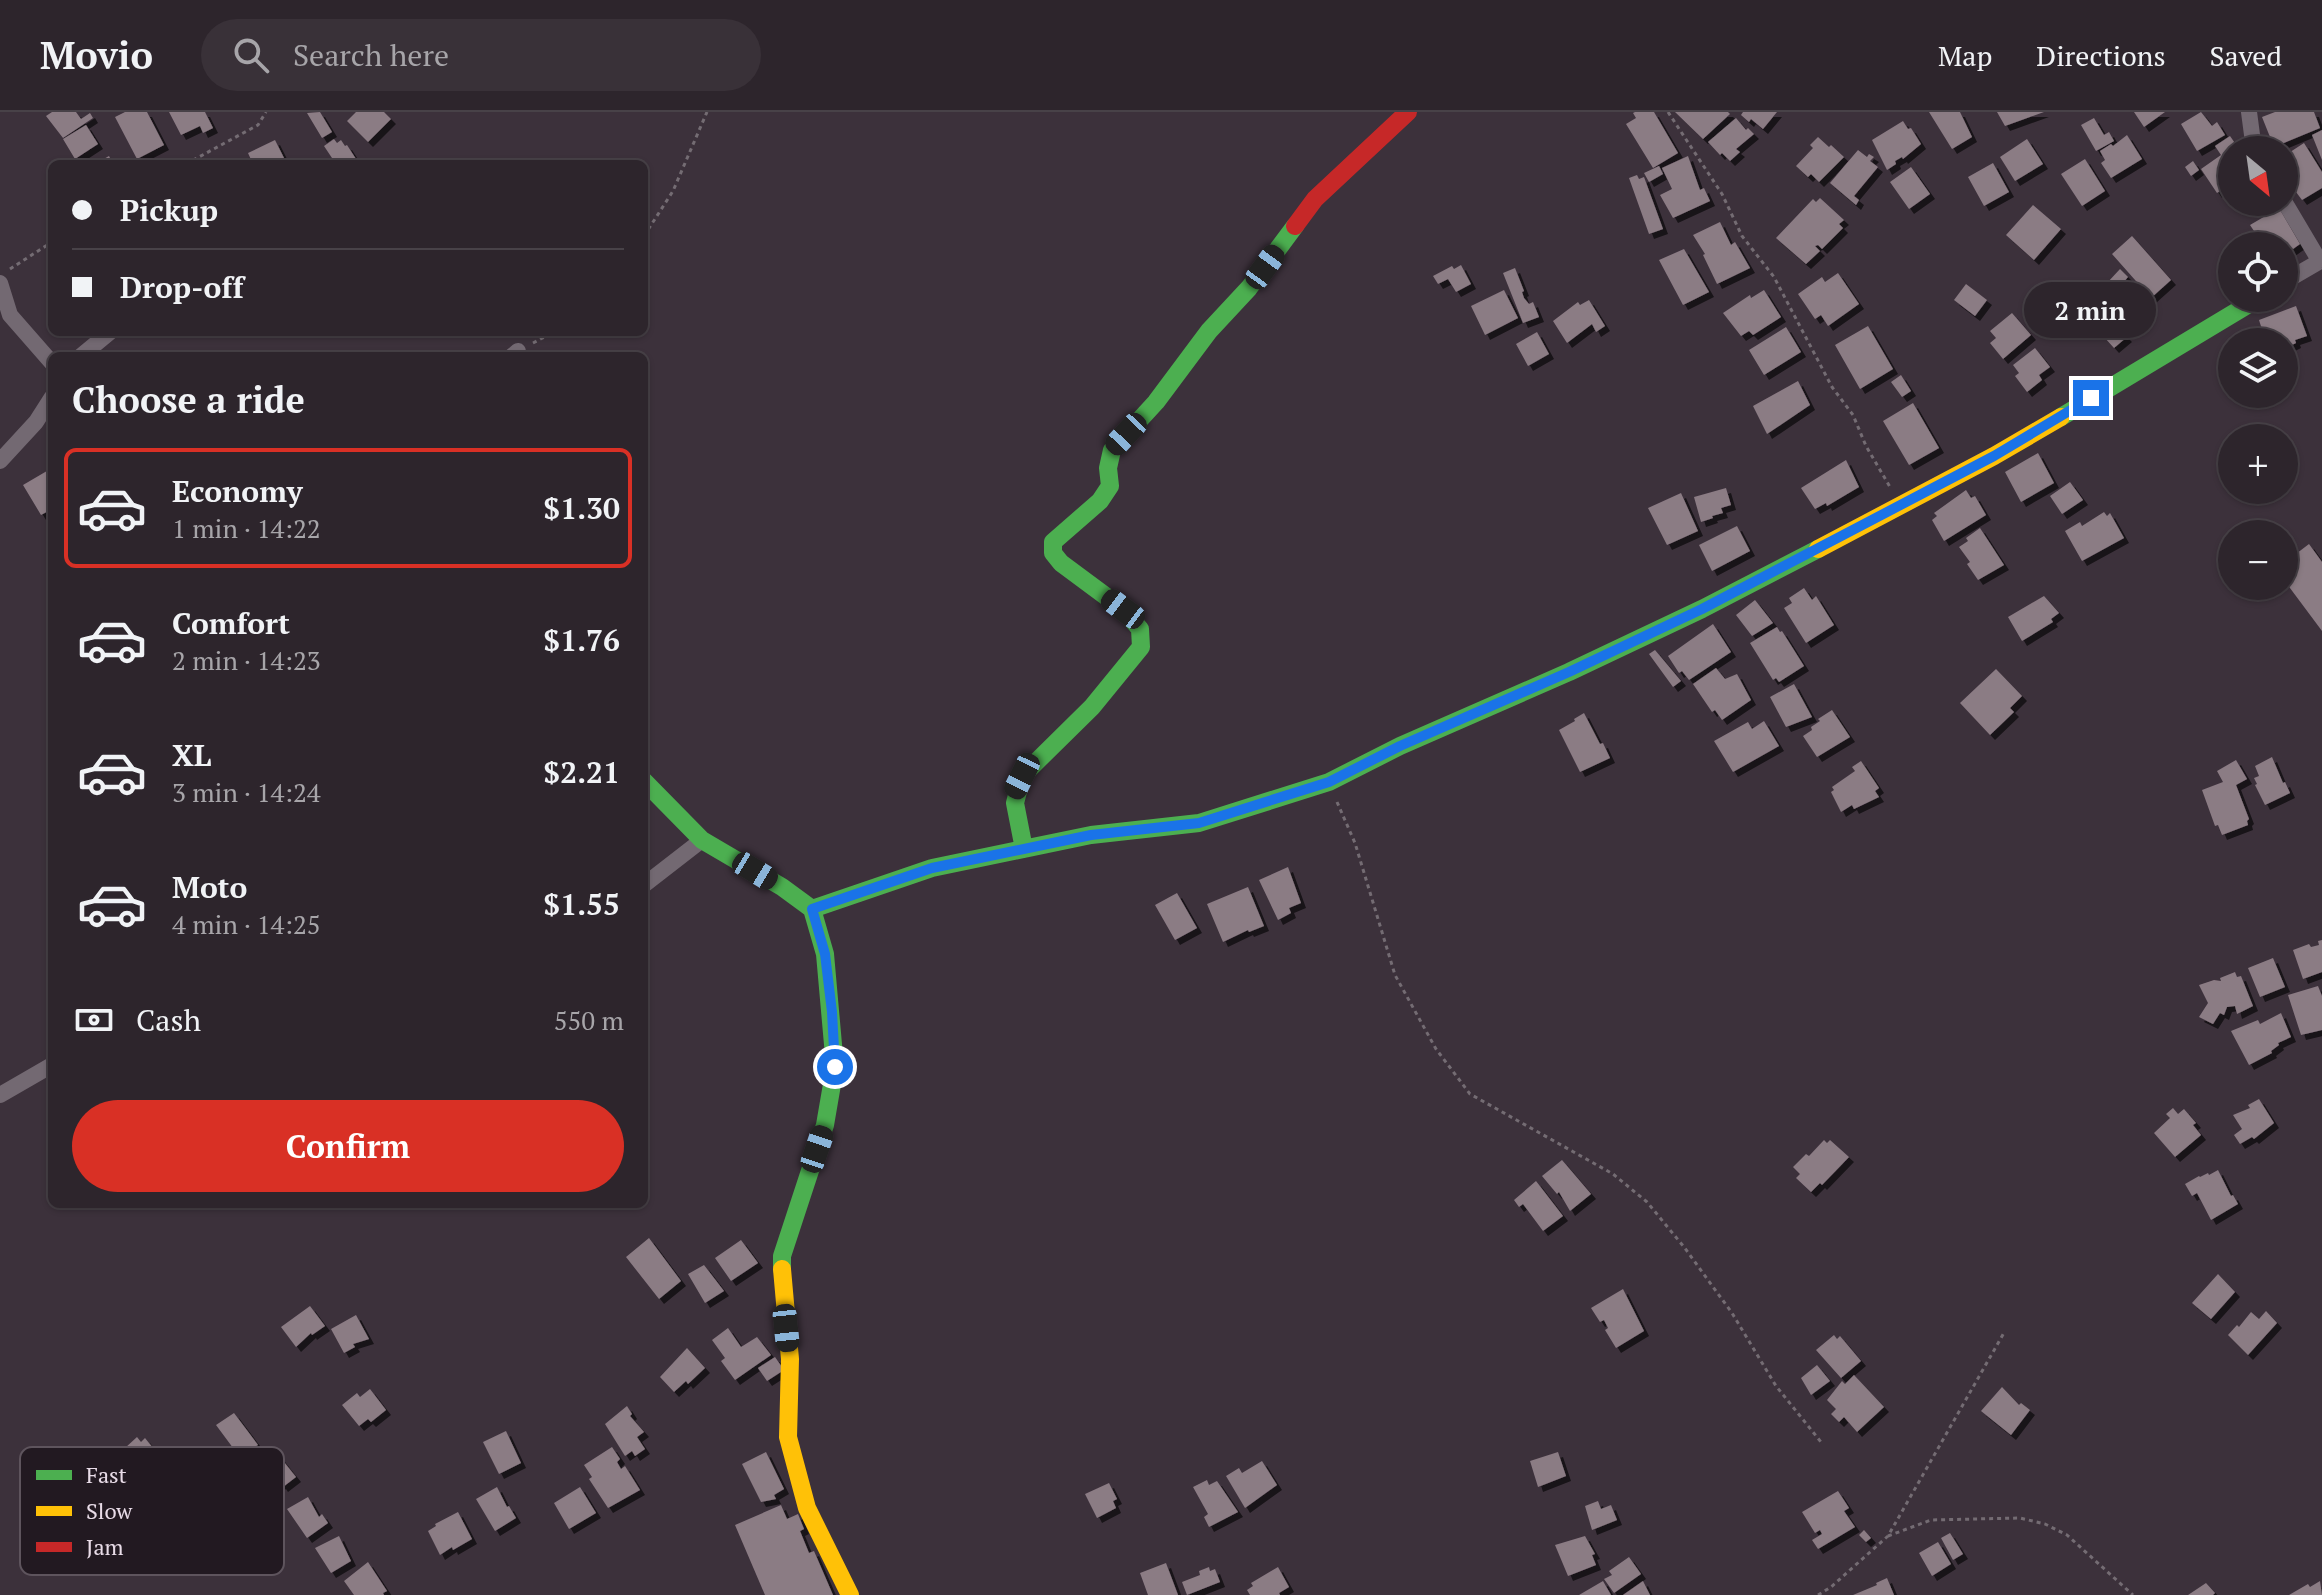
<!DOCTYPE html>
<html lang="en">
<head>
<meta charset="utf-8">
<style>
	:root { --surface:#2d252c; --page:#393138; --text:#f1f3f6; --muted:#a7a5a9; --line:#484248; --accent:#d93025 }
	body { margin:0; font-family:"PT Serif",serif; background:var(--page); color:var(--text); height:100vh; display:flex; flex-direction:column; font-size:30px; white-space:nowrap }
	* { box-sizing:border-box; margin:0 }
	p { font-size:26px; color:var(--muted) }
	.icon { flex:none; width:44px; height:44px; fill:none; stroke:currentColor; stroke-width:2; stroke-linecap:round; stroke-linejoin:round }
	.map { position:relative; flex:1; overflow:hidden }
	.drawer { position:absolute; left:48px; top:240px; width:600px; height:856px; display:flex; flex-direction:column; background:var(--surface); border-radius:12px; box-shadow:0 2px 6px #0004,0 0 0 2px var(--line) }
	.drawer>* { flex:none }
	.hud { position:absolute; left:48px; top:48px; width:600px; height:176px; border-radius:12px; box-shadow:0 2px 6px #0004,0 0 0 2px var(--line); display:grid; align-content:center; height:176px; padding:0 24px; background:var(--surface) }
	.needle { width:52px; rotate:151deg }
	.fabs { position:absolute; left:2218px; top:24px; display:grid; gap:16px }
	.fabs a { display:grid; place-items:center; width:80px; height:80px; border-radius:50%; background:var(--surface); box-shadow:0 2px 6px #0004,0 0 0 2px var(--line); font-size:40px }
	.end { position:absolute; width:36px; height:36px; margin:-18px; border:10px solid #1a73e8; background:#fff; box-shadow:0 0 0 4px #fff }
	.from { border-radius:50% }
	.bubble { position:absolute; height:56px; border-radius:28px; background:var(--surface); box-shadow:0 2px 6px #0004,0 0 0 2px var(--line); font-size:26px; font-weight:700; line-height:56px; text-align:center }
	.car { position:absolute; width:24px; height:48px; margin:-24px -12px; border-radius:10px; box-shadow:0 0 6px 2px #0007; background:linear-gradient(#222 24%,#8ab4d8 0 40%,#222 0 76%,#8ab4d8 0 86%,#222 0) }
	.hud b { display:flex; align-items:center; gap:28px; height:76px; font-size:30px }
	.hud b+b { border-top:2px solid var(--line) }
	.hud i { width:20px; height:20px; background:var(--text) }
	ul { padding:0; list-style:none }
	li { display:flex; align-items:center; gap:24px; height:120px; margin:0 16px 12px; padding:0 8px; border:4px solid transparent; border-radius:12px }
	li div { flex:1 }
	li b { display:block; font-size:30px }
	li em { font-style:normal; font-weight:700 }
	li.on { border-color:var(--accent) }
	li>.icon { width:72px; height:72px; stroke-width:1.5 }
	h2 { padding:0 24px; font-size:36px; line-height:96px }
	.pay { display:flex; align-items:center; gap:20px; height:88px; padding:0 24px; font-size:30px }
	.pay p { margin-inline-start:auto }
	.primary-button { display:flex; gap:16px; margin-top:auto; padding:16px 24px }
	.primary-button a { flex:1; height:92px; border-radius:48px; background:var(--accent); color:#fff; font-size:32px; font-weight:700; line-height:92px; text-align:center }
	header { display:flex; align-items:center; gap:48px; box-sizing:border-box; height:112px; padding:0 40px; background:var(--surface); border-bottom:2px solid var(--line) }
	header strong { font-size:38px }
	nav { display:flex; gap:44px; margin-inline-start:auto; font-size:28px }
	.search { width:560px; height:72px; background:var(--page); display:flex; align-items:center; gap:20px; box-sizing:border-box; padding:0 28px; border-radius:44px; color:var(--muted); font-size:30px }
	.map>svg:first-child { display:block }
	.building { fill:#8b7b84; filter:url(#shadow) }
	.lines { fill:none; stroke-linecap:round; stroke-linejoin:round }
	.path { stroke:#746c73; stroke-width:3; stroke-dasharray:4 4; stroke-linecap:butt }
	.street { stroke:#736972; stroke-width:16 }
	.fast { stroke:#4caf50; stroke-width:18 }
	.slow { stroke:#ffc107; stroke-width:18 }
	.jam { stroke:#c62828; stroke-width:18 }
	.route { stroke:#1a73e8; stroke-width:10 }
	.key { fill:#221921; stroke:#5e545d; stroke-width:2 }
	.key-label { font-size:22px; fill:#e9dce8 }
</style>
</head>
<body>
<header>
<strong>Movio</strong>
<div class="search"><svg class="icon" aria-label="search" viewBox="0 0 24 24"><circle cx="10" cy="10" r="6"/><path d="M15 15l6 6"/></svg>Search here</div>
<nav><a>Map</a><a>Directions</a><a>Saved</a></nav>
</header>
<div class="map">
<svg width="2322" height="1483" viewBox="0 0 2322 1483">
	<defs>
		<filter id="shadow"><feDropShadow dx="5" dy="5" stdDeviation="0" flood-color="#0009"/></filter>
	</defs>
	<rect width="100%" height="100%" fill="#3c313b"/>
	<path class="building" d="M52,0H76L81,7L90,1L93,6L63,26L46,4Z
		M125,0H147L164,33L137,47L115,5Z
		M169,0H205L213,16L203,21L200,14L181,23Z
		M320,0L332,20L322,26L307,1Z
		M356,0H384L391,7L368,30L347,9Z
		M1635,0H1654L1678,41L1653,56L1626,12L1636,6L1633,1Z
		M1675,0H1728L1730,2L1703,27Z
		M1743,0H1777L1763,17L1751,7L1749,10L1741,3Z
		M1929,0H1960L1972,25L1952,37Z
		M1997,0H2044L2005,14Z
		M2134,0H2165L2144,15Z
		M2201,0L2212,14L2217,10L2225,23L2197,39L2181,12Z
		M2275,0H2314L2320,16L2274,35L2262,5Z
		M1736,6L1746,18L1748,16L1754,22L1736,37L1740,40L1730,49L1722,41L1720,43L1708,30Z
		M2094,6L2104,23L2109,20L2114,29L2096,39L2081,13Z
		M1903,9L1908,17L1911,16L1921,32L1903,47L1902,45L1895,49L1896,52L1887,58L1872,28Z
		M86,13L98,32L75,47L63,27Z
		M2322,18V48L2312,23Z
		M2127,23L2142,47L2111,66L2101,51L2105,48L2100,39L2111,32L2113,34Z
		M2230,24L2237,34L2241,31L2246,38H2232V71L2217,81L2201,57L2221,43L2215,34Z
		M1818,25L1829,35L1831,33L1844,45L1819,70L1811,62L1808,65L1796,54L1813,36L1810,33Z
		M334,27L337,31L341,28L345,34L347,33L356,47L348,52H336L324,34Z
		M2027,27L2043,52L2015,69L2000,45Z
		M275,28L287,52H253L248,41Z
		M2304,31L2322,60V76L2302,88L2284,64V44Z
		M1858,38L1867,45L1869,42L1874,45L1870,49L1878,55L1854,84L1859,88L1856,93L1830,71Z
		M109,44L113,52H95Z
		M1688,44L1700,78L1704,76L1710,89L1673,106L1660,83L1672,77L1662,56Z
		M2085,47L2105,79L2082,94L2061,62Z
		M2193,49L2199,58L2191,64L2185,55Z
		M1993,51L2009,80L1984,94L1968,65Z
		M1659,54L1663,62L1649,70L1644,61Z
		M1911,55L1930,82L1909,97L1890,70Z
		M1637,63L1639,67L1644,65L1663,117L1649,122L1629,66Z
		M1820,86L1844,108L1839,112L1843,116L1822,137L1818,133L1815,134L1820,139L1806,152L1776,126L1813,87L1816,90Z
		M2033,93L2061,117L2034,148L2006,123Z
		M2279,96L2300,132L2286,142L2294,155L2284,161V134H2264L2250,113Z
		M1720,110L1731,133L1735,130L1750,156L1717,172L1703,143L1705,142L1693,123Z
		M2132,124L2171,168L2151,186L2112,142Z
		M1684,137L1709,180L1683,193L1659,148Z
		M1461,153L1471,172L1456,180L1448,167L1438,172L1433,164L1452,154L1454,157Z
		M1515,156L1524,179L1522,180L1524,186L1529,192L1533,190L1539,205L1523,211L1503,161Z
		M2120,157L2128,165L2116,179L2107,171Z
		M1838,161L1859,192L1828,214L1821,203L1815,207L1798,182L1822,165L1825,170Z
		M1966,172L1987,188L1975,204L1954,188Z
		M1504,178L1518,206L1485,223L1471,194Z
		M1764,178L1781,205L1753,223L1749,219L1741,224L1723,201L1750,183L1751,186Z
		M1589,188L1605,214L1596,220L1592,212L1567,231L1553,209L1578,190L1580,193Z
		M2296,194L2307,224L2295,228L2296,231L2284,237V230H2266L2259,208Z
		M2012,201L2031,223L2003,247L1990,231L1996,226L1990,219Z
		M1868,214L1893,257L1860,277L1835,233Z
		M2116,214L2127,225L2114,236L2104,225Z
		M1786,215L1801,240L1764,263L1749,238Z
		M1537,220L1549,242L1528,254L1516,232Z
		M2035,236L2050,255L2039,263L2042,268L2027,280L2015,264L2019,261L2013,253Z
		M1901,263L1911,279L1902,285L1891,270Z
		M1798,269L1810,293L1767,322L1753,294Z
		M1913,291L1939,336L1909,353L1883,309Z
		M2038,341L2054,371L2021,390L2005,360Z
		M1846,348L1859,375L1827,394L1826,391L1815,397L1801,376Z
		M52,356V397L41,403L23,373Z
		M2070,370L2083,388L2062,402L2050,384Z
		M1726,376L1731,393L1721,396L1723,401L1712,404L1713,406L1701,410L1694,385Z
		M1966,378L1971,386L1975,384L1986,403L1944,429L1932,408L1937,404L1934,401Z
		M1681,381L1698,419L1667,433L1648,396Z
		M2104,400L2107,404L2110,401L2124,426L2082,449L2065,419L2080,410L2082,414Z
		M1737,414L1750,439L1712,459L1699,433Z
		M1980,416L2004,453L1978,468L1967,452L1970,450L1959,435L1968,429L1966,426Z
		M2309,432L2322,450V519L2284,468V451Z
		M1804,476L1812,488L1816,484L1834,513L1806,531L1784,496L1792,491L1789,486Z
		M2044,484L2059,501L2051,507L2053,510L2022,529L2008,505Z
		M1755,488L1773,511L1752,524L1736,503Z
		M1713,512L1731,540L1689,568L1682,559L1679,561L1668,544Z
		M1777,515L1780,520L1782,519L1804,554L1779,570L1776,566L1773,568L1750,531Z
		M1655,538L1681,569L1673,575L1649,542Z
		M1716,556L1725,567L1737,562L1751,588L1722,608L1715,598L1712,600L1693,572Z
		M1996,557L2022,584L2010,596L2014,600L1990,623L1960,591Z
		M1794,572L1812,605L1786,615L1770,585Z
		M1832,598L1850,625L1817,645L1803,624L1812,618L1811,615L1820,609L1818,607Z
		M1584,601L1600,632L1603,631L1610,646L1580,660L1559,618L1575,609L1574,607Z
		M1764,609L1779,634L1733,660L1714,629L1748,610L1752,617Z
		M2272,645L2283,671L2285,670L2290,681L2265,693L2255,673L2257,672L2254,666L2259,664L2255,654Z
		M2236,648L2247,667L2236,673L2249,707L2247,709L2248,713L2222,723L2218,713L2215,714L2202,678L2223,670L2217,659Z
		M1861,649L1879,676L1875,679L1879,685L1854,697L1852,693L1841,700L1831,680L1834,678L1832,675L1855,659L1852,655Z
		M1288,755L1301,791L1289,796L1291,801L1278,808L1259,768Z
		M1248,775L1264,814L1249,820L1248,818L1223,830L1207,792Z
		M1177,781L1197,816L1175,828L1155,793Z
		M2322,828V860L2303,867L2293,838L2309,832L2311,835L2319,833L2318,829Z
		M2273,846L2285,875L2260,885L2248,856Z
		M2235,860L2237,865L2241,864L2253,894L2237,902L2235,894L2227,895L2224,903L2220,901L2213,912L2199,905L2208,891L2199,873L2214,868L2221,869L2220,866Z
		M2318,874L2322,884V918L2301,923L2288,883Z
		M2281,901L2291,925L2278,931L2279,933L2271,939L2272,941L2249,953L2231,919L2258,908L2260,912Z
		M2259,987L2274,1011L2254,1027L2252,1025L2240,1032L2234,1023L2242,1017L2233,1003L2250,996L2248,993Z
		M2173,996L2178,1002L2184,997L2196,1011L2193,1013L2201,1023L2175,1045L2154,1021L2170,1006L2166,1002Z
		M1824,1028L1827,1031L1830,1028L1849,1045L1822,1073L1820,1071L1811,1080L1796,1066L1800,1062L1793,1055L1806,1042L1809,1044Z
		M1562,1048L1591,1082L1570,1099L1559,1080L1557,1082L1542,1064Z
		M2218,1058L2231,1084L2233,1083L2238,1092L2211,1108L2197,1081L2192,1084L2185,1072L2199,1064L2200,1065L2208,1061L2209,1063Z
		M1536,1069L1563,1104L1543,1119L1523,1092L1519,1095L1514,1088Z
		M649,1126L681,1169L659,1187L626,1145Z
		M741,1128L758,1151L731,1169L715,1146Z
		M704,1153L724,1179L705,1191L688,1162Z
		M2218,1162L2235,1180L2211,1207L2192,1191Z
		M1623,1177L1644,1219L1616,1236L1605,1218L1608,1216L1604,1208L1600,1210L1591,1196Z
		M310,1194L325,1214L312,1223L311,1221L296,1235L281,1215Z
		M2266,1199L2277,1211L2248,1243L2228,1223L2237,1213L2239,1215L2251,1200L2259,1207Z
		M356,1203L369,1227L353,1232L355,1235L344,1241L331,1217Z
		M728,1216L741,1235L757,1225L771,1243L735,1268L721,1249L725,1246L712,1228Z
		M1834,1223L1837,1227L1840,1224L1861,1249L1841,1266L1816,1238Z
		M687,1236L705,1256L688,1272L686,1269L674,1280L660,1265Z
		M775,1245L784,1258L767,1269L758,1256Z
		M1817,1253L1830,1269L1811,1283L1801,1266Z
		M1854,1263L1884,1295L1857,1320L1844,1305L1839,1310L1831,1302L1836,1297L1827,1288L1842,1269L1845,1272Z
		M2002,1275L2019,1293L2021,1291L2030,1298L2011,1323L1981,1299Z
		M370,1277L386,1298L371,1310L368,1307L359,1314L342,1293L357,1281L360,1285Z
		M627,1294L632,1302L630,1304L644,1320L637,1325L645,1337L635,1344L632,1339L625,1344L605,1312Z
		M234,1301L258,1333L239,1344L216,1313Z
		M506,1319L521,1351L499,1362L483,1330Z
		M137,1325L141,1330L145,1326L153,1336L151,1338L157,1345L135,1363L132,1358L126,1363L113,1347Z
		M272,1335L296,1365L283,1375L281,1372L272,1379L249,1350Z
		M612,1335L620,1347L617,1350L621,1357L625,1354L640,1378L608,1396L589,1367L592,1365L584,1353Z
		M766,1340L784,1377L774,1383L776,1387L761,1390L742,1352Z
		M1558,1340L1566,1364L1538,1375L1530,1349Z
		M1262,1349L1277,1373L1245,1396L1226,1364L1239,1356L1242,1361Z
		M1207,1368L1209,1373L1217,1369L1238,1400L1209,1415L1204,1405L1208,1402L1193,1375Z
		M1109,1371L1117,1387L1113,1389L1116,1396L1097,1406L1085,1382Z
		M497,1375L507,1395L509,1394L516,1406L495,1419L476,1387Z
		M580,1375L596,1401L569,1417L554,1391Z
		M1838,1379L1849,1396L1844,1399L1855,1415L1818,1437L1812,1428L1822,1422L1820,1418L1815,1421L1802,1400Z
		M308,1385L319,1405L322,1402L328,1411L307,1426L287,1397Z
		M1598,1389L1601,1397L1611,1393L1617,1408L1592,1418L1585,1394Z
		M781,1393L787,1407L798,1402L804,1417L800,1419L809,1441L814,1439L833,1483H765L735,1413Z
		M458,1400L472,1427L453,1438L452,1435L440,1443L428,1419L436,1414L435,1412Z
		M1864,1418L1871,1426L1866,1430L1859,1423Z
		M1950,1421L1963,1442L1953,1448L1941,1426Z
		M339,1424L351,1449L331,1461L315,1436Z
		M1585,1424L1595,1442L1592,1443L1596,1453L1568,1464L1555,1433Z
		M1938,1430L1951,1452L1932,1464L1919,1441Z
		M1629,1445L1641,1462L1614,1481L1604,1467L1612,1463L1609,1459Z
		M368,1450L387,1479L383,1481L384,1483H354L344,1469Z
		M1166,1451L1178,1483H1148L1140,1461Z
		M1209,1455L1210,1459L1215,1457L1220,1470L1187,1483L1182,1470L1200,1463L1199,1459Z
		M1278,1455L1289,1475L1279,1481L1280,1483H1250L1247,1478L1253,1474L1251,1471Z
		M1887,1466L1894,1483H1853L1877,1473L1876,1471Z
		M1603,1469L1611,1483H1579Z
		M1643,1469L1650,1483H1623Z
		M2320,1469L2322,1483H2289L2308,1472L2310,1475Z
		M2206,1471L2215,1481L2213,1483H2188Z"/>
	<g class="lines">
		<path class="path" d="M1668,0L1722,82L1742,124L1774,165L1832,275L1853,303L1866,334L1890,375
			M186,52L258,13L266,0
			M644,124L673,79L707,0
			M10,157L52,130
			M533,231L554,220
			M1337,690L1355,731L1395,863L1436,937L1470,982L1613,1062L1647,1090L1684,1135L1732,1201L1776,1274L1821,1330
			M1888,1424L1931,1408L2020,1406L2045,1412L2067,1423L2133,1483
			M1818,1483L1831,1475L1888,1424L2005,1219"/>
		<path class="street" d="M2249,0L2254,38
			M2284,89L2319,148
			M2284,170L2322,148
			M0,171L10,203L52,251
			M81,244L110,220
			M512,244L518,239
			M0,349L36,310L52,285
			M644,773L702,728
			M0,983L52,953"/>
		<path class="fast" d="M2061,305L2259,186
			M644,669L702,728L782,775L812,797L825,842L835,955L825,1013L782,1144V1157
			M1024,737L1015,691L1022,664L1092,595L1141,535L1140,517L1123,497L1061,451L1053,441V430L1100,389L1110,374L1108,356L1112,338L1156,290L1209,219L1249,176L1295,114
			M812,797L932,756L1091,723L1199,711L1329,670L1400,634L1569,560L1702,497L1818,437"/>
		<path class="slow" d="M1818,437L1994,344L2061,305
			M782,1157L790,1247L788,1325L807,1396L850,1483"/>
		<path class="jam" d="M1295,114L1315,87L1408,0"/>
	</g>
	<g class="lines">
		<path class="route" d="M835,955L832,900L825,842L812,797L932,756L1091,723L1199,711L1329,670L1400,634L1569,560L1702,497L1994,344L2091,286"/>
	</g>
	<rect x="20" y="1335" width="264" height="128" rx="12" class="key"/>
	<rect x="36" y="1358" width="36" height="10" fill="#4caf50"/>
	<rect x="36" y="1394" width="36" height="10" fill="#ffc107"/>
	<rect x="36" y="1430" width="36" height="10" fill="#c62828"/>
	<g class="key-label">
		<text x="86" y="1371">Fast</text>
		<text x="86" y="1407">Slow</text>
		<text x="86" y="1443">Jam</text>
	</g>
</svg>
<div class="fabs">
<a><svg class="needle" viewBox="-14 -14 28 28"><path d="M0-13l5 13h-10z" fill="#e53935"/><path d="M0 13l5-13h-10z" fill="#a7a5a9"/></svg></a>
<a><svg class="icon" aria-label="locate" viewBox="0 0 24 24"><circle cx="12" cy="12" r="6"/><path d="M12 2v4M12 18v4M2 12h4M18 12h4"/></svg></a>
<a><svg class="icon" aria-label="layers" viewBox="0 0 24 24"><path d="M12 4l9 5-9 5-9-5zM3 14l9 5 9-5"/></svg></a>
<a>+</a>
<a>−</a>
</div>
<i class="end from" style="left:835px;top:955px"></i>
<i class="end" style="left:2091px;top:286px"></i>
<div class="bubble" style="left:2024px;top:170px;width:132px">2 min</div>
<i class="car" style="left:1265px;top:155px;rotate:36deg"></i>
<i class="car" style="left:1126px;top:322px;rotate:223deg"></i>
<i class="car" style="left:1123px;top:497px;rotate:307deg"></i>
<i class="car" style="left:1022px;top:664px;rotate:206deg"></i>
<i class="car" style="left:755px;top:759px;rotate:121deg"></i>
<i class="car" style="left:817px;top:1037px;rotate:19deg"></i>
<i class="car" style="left:786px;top:1216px;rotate:174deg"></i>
<div class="hud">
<b><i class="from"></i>Pickup</b>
<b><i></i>Drop-off</b>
</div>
<section class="drawer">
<h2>Choose a ride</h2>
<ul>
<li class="on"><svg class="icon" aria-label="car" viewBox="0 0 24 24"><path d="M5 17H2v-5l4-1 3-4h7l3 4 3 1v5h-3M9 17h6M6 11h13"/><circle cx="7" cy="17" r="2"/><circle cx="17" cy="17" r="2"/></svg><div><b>Economy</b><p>1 min · 14:22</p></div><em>$1.30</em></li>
<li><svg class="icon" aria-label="car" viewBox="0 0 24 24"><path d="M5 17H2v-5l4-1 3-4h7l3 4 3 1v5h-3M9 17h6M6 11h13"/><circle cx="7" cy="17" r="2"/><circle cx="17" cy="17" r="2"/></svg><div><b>Comfort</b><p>2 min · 14:23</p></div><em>$1.76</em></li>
<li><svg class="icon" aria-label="car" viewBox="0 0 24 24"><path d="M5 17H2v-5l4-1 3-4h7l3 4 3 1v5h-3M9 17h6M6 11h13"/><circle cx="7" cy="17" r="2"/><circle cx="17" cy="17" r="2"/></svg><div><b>XL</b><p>3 min · 14:24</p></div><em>$2.21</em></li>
<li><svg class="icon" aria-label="car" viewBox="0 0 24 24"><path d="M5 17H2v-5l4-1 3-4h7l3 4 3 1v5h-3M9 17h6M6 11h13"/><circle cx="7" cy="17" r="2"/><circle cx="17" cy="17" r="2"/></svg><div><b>Moto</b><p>4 min · 14:25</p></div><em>$1.55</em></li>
</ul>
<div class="pay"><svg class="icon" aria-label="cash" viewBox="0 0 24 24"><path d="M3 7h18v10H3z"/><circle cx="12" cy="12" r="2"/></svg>Cash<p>550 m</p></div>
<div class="primary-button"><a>Confirm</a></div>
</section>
</div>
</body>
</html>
